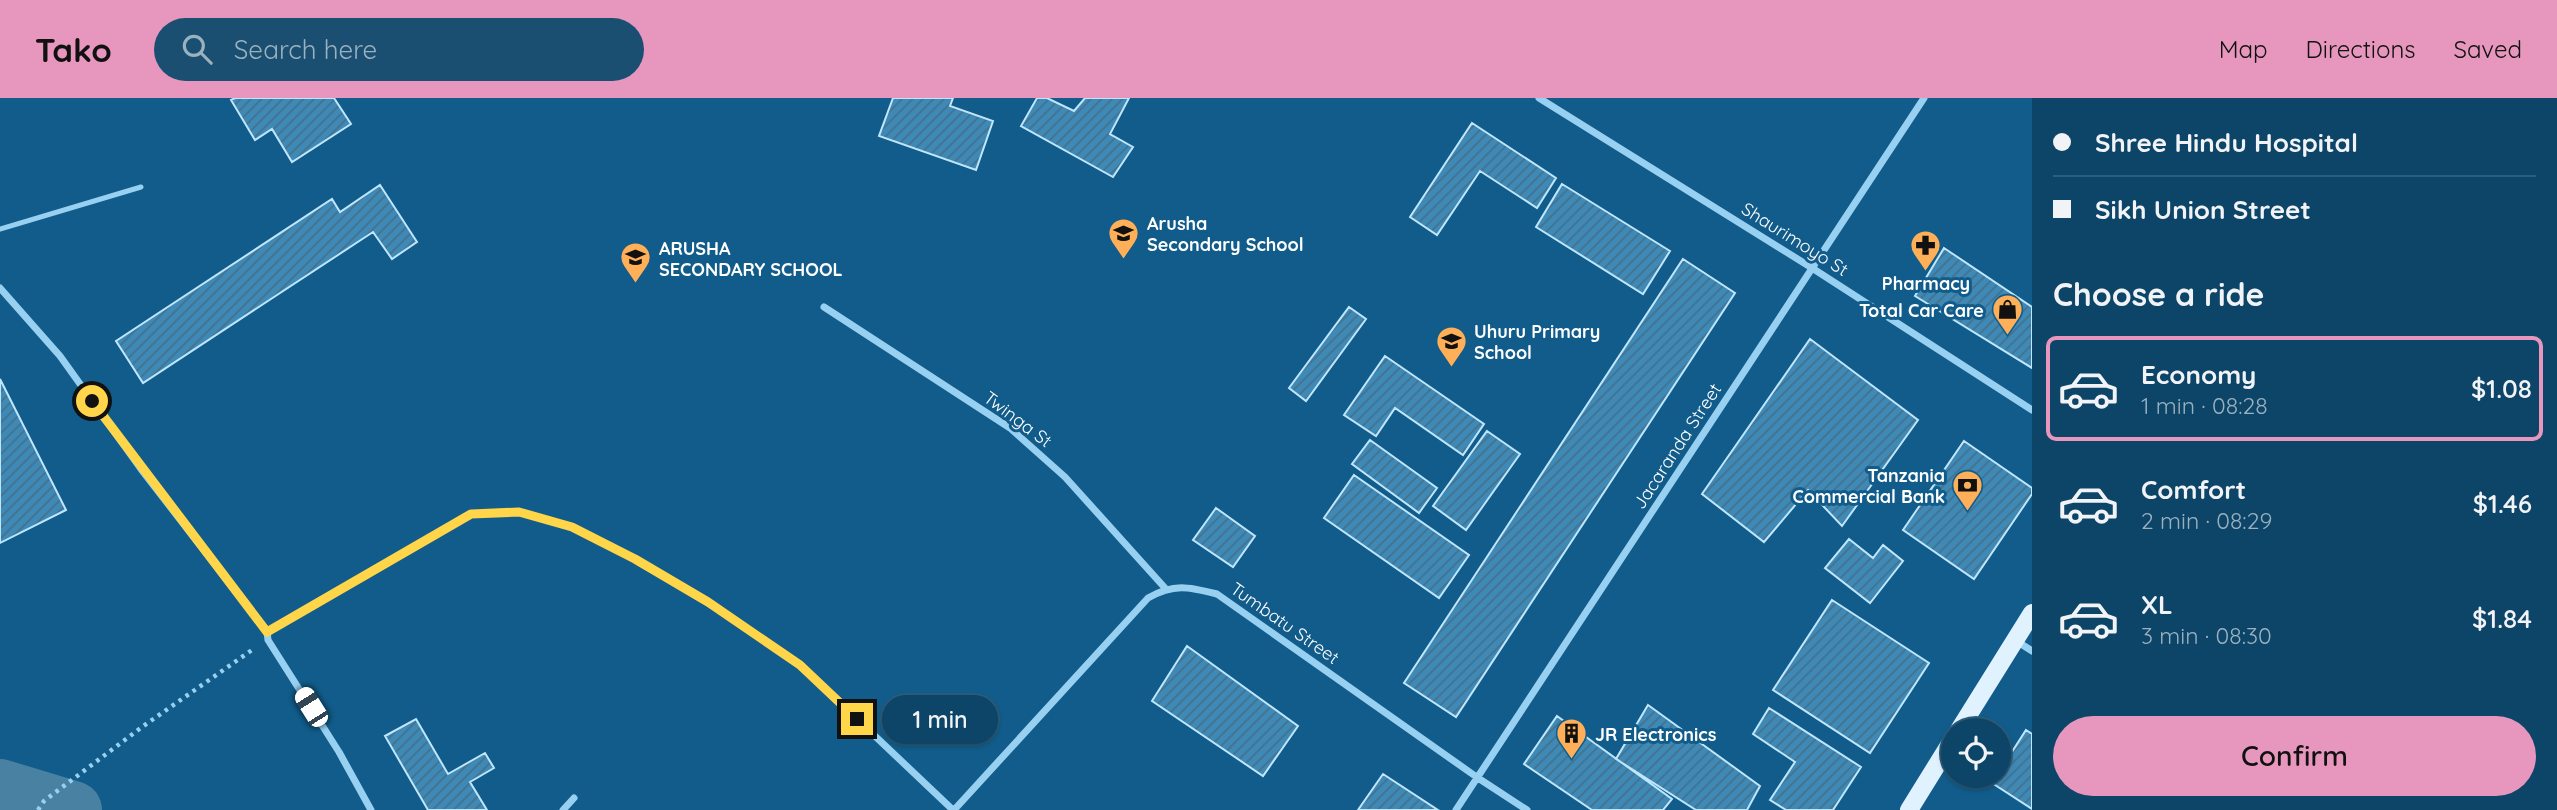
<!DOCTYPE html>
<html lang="en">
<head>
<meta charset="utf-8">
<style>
	:root { --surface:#0d4568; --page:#1b4f71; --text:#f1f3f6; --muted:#9ab1c0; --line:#2d5d7c; --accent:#e797bd }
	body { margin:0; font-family:Quicksand,sans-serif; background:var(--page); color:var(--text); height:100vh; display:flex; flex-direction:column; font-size:26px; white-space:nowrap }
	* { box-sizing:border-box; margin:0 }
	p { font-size:23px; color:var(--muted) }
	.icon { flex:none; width:38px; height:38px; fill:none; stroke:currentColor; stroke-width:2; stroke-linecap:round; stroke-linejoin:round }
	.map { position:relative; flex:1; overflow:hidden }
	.side { display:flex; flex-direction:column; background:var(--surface); width:525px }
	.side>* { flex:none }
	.top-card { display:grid; align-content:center; height:154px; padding:0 21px; background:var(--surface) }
	.tools { position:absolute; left:1941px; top:620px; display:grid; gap:14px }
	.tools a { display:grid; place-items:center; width:70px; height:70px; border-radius:50%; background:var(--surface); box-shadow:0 2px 5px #0004,0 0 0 2px var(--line); font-size:35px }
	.end { position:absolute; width:32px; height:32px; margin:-16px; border:9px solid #ffd54a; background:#111; box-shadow:0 0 0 4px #111 }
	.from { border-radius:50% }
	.bubble { position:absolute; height:49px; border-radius:24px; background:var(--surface); box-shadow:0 2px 5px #0004,0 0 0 2px var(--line); font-size:23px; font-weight:600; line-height:49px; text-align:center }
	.car { position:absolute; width:21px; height:42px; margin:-21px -10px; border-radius:9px; box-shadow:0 0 5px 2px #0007; background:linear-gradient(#fff 24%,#345 0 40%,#fff 0 76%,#345 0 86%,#fff 0) }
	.top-card b { display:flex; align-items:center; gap:24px; height:66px; font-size:26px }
	.top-card b+b { border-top:2px solid var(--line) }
	.top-card i { width:18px; height:18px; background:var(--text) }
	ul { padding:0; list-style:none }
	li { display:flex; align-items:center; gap:21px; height:105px; margin:0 14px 10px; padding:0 7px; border:4px solid transparent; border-radius:10px }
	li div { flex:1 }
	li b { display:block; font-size:26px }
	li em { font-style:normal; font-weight:600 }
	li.on { border-color:var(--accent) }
	li>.icon { width:63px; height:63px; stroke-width:1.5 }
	h2 { padding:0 21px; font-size:32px; line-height:84px }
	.cta { display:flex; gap:14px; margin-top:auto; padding:14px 21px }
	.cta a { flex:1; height:80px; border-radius:42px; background:var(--accent); color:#111; font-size:28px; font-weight:600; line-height:80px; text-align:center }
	header { display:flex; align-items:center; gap:42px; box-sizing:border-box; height:98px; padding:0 35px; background:var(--accent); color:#111 }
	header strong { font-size:33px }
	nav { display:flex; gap:38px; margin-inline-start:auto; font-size:24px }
	.search { width:490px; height:63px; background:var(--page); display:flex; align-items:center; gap:18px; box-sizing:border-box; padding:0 24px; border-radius:38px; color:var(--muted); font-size:26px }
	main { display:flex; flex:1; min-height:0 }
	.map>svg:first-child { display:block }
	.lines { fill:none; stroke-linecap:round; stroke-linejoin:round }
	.river { stroke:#4981a3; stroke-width:58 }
	.building { fill:url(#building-hatch); stroke:#bee6fc; stroke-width:2 }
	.path { stroke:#97d0f1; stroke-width:4.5; stroke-dasharray:3.5 5; stroke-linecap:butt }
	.lane { stroke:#97d0f1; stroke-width:5 }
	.street { stroke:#97d0f1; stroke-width:7 }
	.primary { stroke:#e1f2ff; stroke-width:18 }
	.route { stroke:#ffd54a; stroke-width:9 }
	.labels { text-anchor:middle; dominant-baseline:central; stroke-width:6; stroke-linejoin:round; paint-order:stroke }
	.poi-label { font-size:18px; font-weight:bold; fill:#fff; stroke:#115c8a; text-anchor:start }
	.street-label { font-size:18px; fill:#fff; stroke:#115c8a }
</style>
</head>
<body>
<header>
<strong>Tako</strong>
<div class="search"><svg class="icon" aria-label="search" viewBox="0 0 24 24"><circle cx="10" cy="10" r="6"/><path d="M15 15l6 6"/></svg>Search here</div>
<nav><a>Map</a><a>Directions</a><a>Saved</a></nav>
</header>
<main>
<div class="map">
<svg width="2032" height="712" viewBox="0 0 2032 712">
	<defs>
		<pattern id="building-hatch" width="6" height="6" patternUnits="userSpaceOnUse" patternTransform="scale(1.75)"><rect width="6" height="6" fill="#3e89b6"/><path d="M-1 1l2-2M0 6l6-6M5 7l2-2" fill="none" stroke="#44718c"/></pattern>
	</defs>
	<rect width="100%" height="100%" fill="#115c8a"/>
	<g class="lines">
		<path class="river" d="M0,690L73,712"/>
	</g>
	<path class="building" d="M235,0H334L351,26L292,64L272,31L255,42L231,2Z
		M893,0H953L950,8L993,23L976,72L879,38Z
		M1037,0H1047L1074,13L1085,0H1129L1110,36L1133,49L1113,79L1021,28Z
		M1472,25L1556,80L1537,110L1480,73L1437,137L1410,119Z
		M1562,86L1670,153L1643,196L1536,129Z
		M380,87L417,144L392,161L373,134L143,285L116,243L332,101L340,114Z
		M1944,150L2032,209V270L1915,198Z
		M1683,161L1735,195L1456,619L1404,585Z
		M1349,209L1366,221L1306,303L1289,290Z
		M1810,241L1918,322L1842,428L1808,392L1764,444L1702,396Z
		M1385,258L1484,326L1463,357L1395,310L1376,338L1344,317Z
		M0,281L66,412L0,445Z
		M1487,333L1520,356L1466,432L1433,408Z
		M1370,342L1437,390L1419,415L1352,366Z
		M1964,343L2032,390V396L1974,481L1903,432Z
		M1354,377L1469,457L1439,500L1324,420Z
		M1216,410L1255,438L1233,469L1193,442Z
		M1849,441L1873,460L1883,447L1903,463L1870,505L1825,470Z
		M1832,502L1929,565L1870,655L1773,592Z
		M1187,548L1298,628L1263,678L1152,603Z
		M1648,607L1760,688L1747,712H1696L1616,661Z
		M1769,610L1861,669L1833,712H1786L1770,702L1795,664L1753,636Z
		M1557,618L1672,701L1663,712H1592L1524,666Z
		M416,621L448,676L485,655L494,670L470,684L487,712H428L385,638Z
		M2026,632L2032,636V711L1992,685Z
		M1383,676L1438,712H1358Z"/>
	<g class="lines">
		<path class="path" d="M38,712L44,703L142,629L252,552"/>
		<path class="lane" d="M0,131L141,89"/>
		<path class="street" d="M1539,0L1812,170L2032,312
			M0,190L60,258L141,371L267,534L268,542L339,654L371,712
			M824,209L1010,330L1065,379L1165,490
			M267,534L471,416L518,414L572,429L635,461L708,504L800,567L953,712
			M2015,542L2032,553
			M563,712L574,700
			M954,712L1148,500C1174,485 1189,489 1217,496L1478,680L1527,712
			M1456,712L1924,0"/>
		<path class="primary" d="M1959,632L2032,515
			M1909,712L1953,641"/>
	</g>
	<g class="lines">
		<path class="route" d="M92,303L267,534L471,416L519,414L572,429L635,461L708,504L800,567L857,621"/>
	</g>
	<defs>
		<symbol id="school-pin" viewBox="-11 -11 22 30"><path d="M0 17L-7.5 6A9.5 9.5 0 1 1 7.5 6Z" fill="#ffaf57" stroke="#115c8a"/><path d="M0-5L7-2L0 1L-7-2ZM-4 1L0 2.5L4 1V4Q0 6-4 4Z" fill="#111"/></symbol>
		<symbol id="pharmacy-pin" viewBox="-11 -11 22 30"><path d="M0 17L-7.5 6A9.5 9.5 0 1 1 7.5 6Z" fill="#ffaf57" stroke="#115c8a"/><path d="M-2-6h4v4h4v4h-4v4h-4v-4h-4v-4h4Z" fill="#111"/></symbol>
		<symbol id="shop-pin" viewBox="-11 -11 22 30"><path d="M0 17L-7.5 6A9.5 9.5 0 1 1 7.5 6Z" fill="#ffaf57" stroke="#115c8a"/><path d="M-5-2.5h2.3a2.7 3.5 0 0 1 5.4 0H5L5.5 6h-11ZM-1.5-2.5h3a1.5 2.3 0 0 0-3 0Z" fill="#111"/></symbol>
		<symbol id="bank-pin" viewBox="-11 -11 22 30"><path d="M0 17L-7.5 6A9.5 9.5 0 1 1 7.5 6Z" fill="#ffaf57" stroke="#115c8a"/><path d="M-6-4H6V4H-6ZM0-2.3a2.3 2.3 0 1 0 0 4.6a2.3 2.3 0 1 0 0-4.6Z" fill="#111"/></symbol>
		<symbol id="building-pin" viewBox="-11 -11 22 30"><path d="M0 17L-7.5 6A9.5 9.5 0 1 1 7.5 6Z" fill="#ffaf57" stroke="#115c8a"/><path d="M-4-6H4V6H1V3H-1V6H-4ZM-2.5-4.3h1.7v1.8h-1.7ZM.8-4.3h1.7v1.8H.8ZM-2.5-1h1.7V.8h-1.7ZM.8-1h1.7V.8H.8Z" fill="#111"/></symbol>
	</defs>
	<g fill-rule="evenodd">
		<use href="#school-pin" x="1106" y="118" width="35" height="47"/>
		<use href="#pharmacy-pin" x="1908" y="130" width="35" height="47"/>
		<use href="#school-pin" x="618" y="142" width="35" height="47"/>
		<use href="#shop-pin" x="1990" y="194" width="35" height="47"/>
		<use href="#school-pin" x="1434" y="226" width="35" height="47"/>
		<use href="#bank-pin" x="1950" y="370" width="35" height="47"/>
		<use href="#building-pin" x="1554" y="618" width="35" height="47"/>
	</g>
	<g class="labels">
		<g class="poi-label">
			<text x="1147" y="125">Arusha<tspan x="1147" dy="21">Secondary School</tspan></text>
			<text x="659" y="150">ARUSHA<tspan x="659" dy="21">SECONDARY SCHOOL</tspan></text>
			<text x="1926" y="185" text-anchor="middle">Pharmacy</text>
			<text x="1984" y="212" text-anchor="end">Total Car Care</text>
			<text x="1474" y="233">Uhuru Primary<tspan x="1474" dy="21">School</tspan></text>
			<text x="1945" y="377" text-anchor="end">Tanzania<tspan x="1945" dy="21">Commercial Bank</tspan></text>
			<text x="1595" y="636">JR Electronics</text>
		</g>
		<g class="street-label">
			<text transform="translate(1795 141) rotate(32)">Shaurimoyo St</text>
			<text transform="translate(1018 321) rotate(37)">Twinga St</text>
			<text transform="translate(1677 348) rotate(-57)">Jacaranda Street</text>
			<text transform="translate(1285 525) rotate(35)">Tumbatu Street</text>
		</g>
	</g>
</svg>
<div class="tools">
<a><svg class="icon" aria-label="locate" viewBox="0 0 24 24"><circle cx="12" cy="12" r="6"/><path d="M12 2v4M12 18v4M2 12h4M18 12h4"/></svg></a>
</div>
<i class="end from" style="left:92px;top:303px"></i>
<i class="end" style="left:857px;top:621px"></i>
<div class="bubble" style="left:882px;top:597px;width:116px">1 min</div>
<i class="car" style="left:311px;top:609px;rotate:328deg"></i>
</div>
<section class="side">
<div class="top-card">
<b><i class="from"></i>Shree Hindu Hospital</b>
<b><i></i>Sikh Union Street</b>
</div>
<h2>Choose a ride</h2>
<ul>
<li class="on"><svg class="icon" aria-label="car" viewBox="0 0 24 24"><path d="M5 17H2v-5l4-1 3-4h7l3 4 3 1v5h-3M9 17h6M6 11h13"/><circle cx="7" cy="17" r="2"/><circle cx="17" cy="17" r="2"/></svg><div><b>Economy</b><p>1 min · 08:28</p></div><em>$1.08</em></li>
<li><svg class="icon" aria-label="car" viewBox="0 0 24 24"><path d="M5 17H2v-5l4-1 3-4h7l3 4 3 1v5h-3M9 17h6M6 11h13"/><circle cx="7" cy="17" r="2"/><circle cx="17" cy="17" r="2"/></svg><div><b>Comfort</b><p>2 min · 08:29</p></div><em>$1.46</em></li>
<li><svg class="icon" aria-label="car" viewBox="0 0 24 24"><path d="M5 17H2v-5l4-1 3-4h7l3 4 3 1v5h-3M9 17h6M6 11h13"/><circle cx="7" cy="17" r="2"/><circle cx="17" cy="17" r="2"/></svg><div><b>XL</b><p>3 min · 08:30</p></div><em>$1.84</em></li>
</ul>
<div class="cta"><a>Confirm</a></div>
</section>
</main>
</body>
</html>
